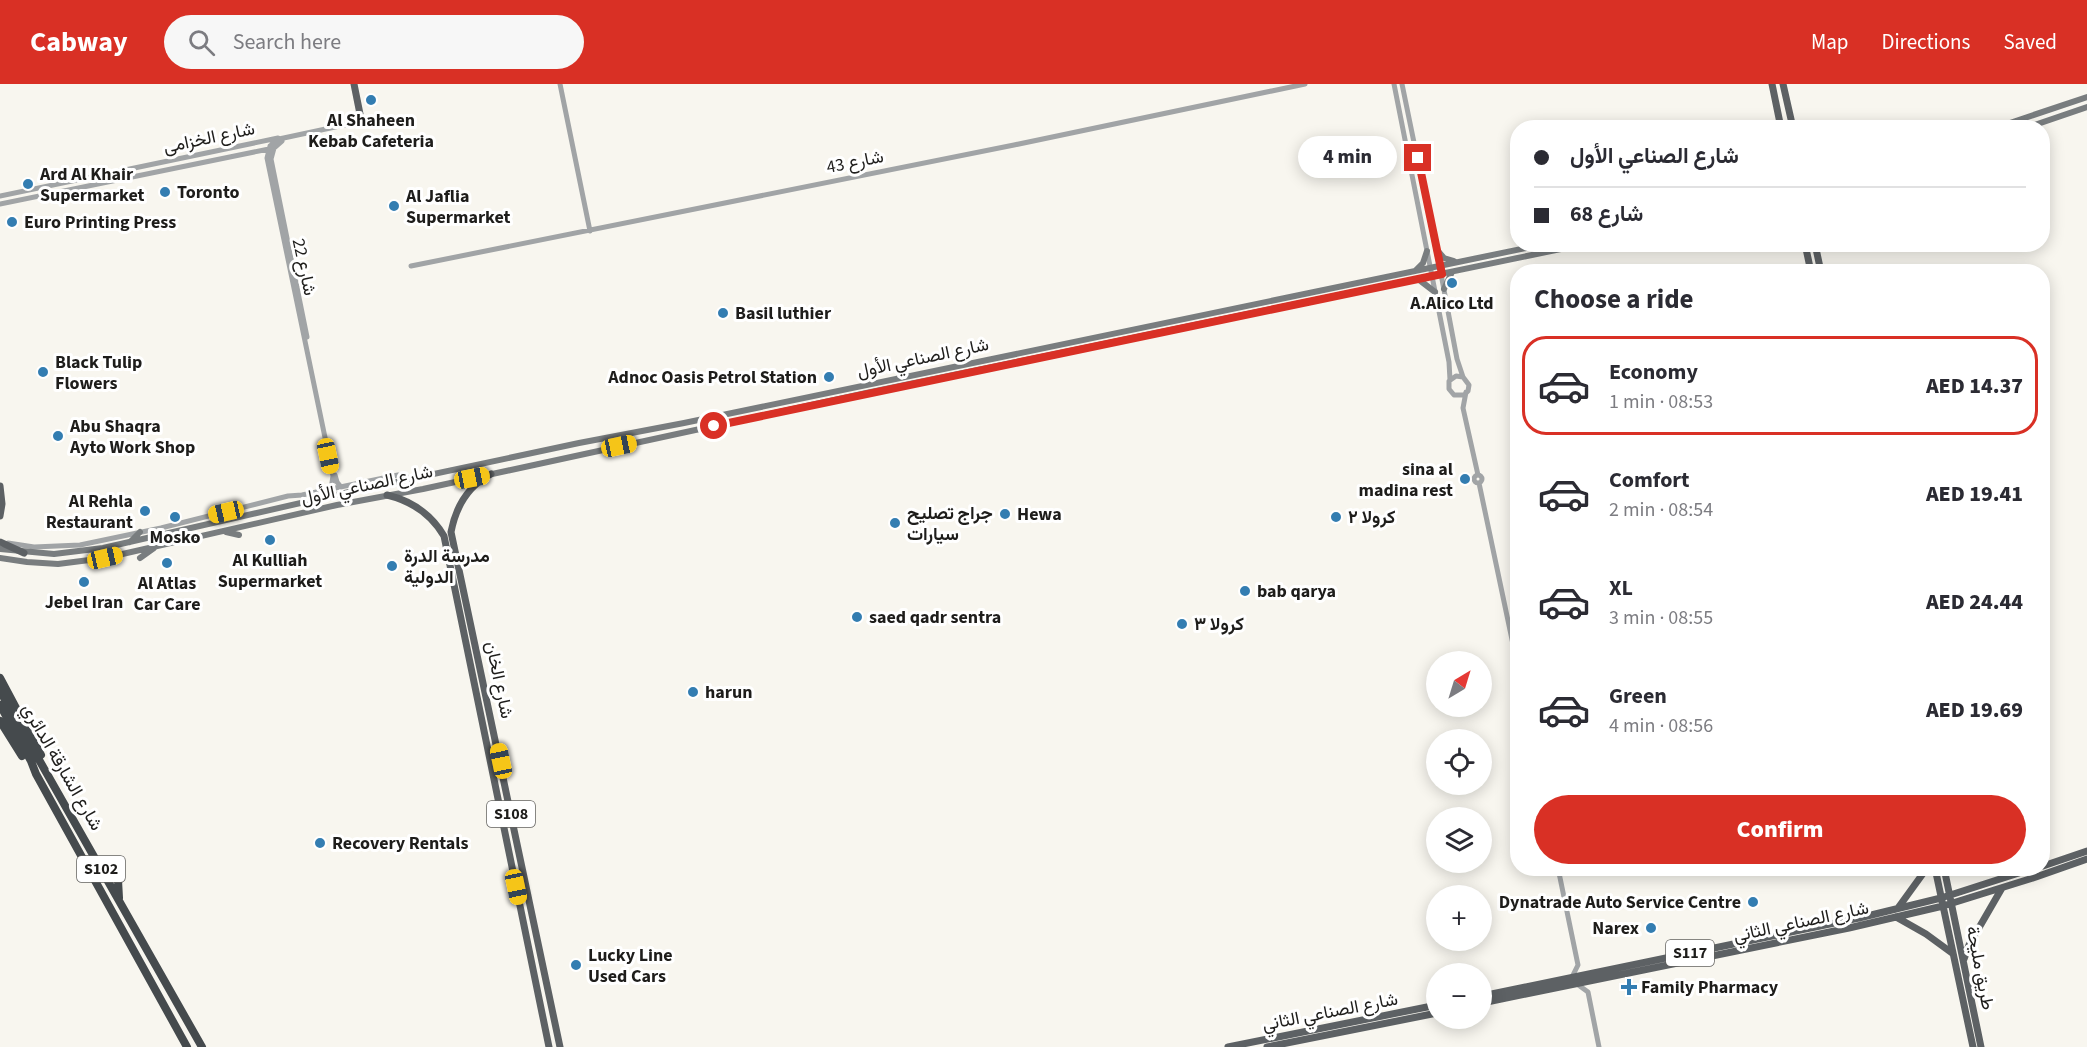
<!DOCTYPE html>
<html lang="en">
<head>
<meta charset="utf-8">
<style>
	:root { --surface:#fff; --page:#f7f7f7; --text:#2b2b33; --muted:#7c7c81; --line:#e1e1e2; --accent:#d93025 }
	body { margin:0; font-family:"Source Sans 3",Vazirmatn,sans-serif; background:var(--page); color:var(--text); height:100vh; display:flex; flex-direction:column; font-size:22px; white-space:nowrap }
	* { box-sizing:border-box; margin:0 }
	p { font-size:20px; color:var(--muted) }
	.icon { flex:none; width:33px; height:33px; fill:none; stroke:currentColor; stroke-width:2; stroke-linecap:round; stroke-linejoin:round }
	.map { position:relative; flex:1; overflow:hidden }
	.sheet { position:absolute; left:1510px; top:180px; width:540px; height:612px; display:flex; flex-direction:column; background:var(--surface); border-radius:24px; box-shadow:0 3px 15px #0003 }
	.sheet>* { flex:none }
	.guide { position:absolute; left:1510px; top:36px; width:540px; height:132px; border-radius:24px; box-shadow:0 3px 15px #0003; display:grid; align-content:center; height:132px; padding:0 24px; background:var(--surface) }
	.needle { width:39px; rotate:38deg }
	.buttons { position:absolute; left:1426px; top:567px; display:grid; gap:12px }
	.buttons a { display:grid; place-items:center; width:66px; height:66px; border-radius:50%; background:var(--surface); box-shadow:0 3px 15px #0003; font-size:30px }
	.end { position:absolute; width:27px; height:27px; margin:-14px; border:8px solid #d93025; background:#fff; box-shadow:0 0 0 3px #fff }
	.from { border-radius:50% }
	.bubble { position:absolute; height:42px; border-radius:21px; background:var(--surface); box-shadow:0 3px 15px #0003; font-size:20px; font-weight:800; line-height:42px; text-align:center }
	.car { position:absolute; width:18px; height:36px; margin:-18px -9px; border-radius:8px; box-shadow:0 0 4px 2px #0007; background:linear-gradient(#f5c518 24%,#345 0 40%,#f5c518 0 76%,#345 0 86%,#f5c518 0) }
	.guide b { display:flex; align-items:center; gap:21px; height:57px; font-size:22px }
	.guide b+b { border-top:2px solid var(--line) }
	.guide i { width:15px; height:15px; background:var(--text) }
	ul { padding:0; list-style:none }
	li { display:flex; align-items:center; gap:18px; height:99px; margin:0 12px 9px; padding:0 12px; border:3px solid transparent; border-radius:24px }
	li div { flex:1 }
	li b { display:block; font-size:22px }
	li em { font-style:normal; font-weight:800 }
	li.current { border-color:var(--accent) }
	li>.icon { width:54px; height:54px; stroke-width:1.5 }
	h2 { padding:0 24px; font-size:27px; line-height:72px }
	.action { display:flex; gap:12px; margin-top:auto; padding:12px 24px }
	.action a { flex:1; height:69px; border-radius:36px; background:var(--accent); color:#fff; font-size:24px; font-weight:800; line-height:69px; text-align:center }
	header { display:flex; align-items:center; gap:36px; box-sizing:border-box; height:84px; padding:0 30px; background:var(--accent); color:#fff }
	header strong { font-size:28px }
	nav { display:flex; gap:33px; margin-inline-start:auto; font-size:21px }
	.search { width:420px; height:54px; background:var(--page); display:flex; align-items:center; gap:15px; box-sizing:border-box; padding:0 21px; border-radius:33px; color:var(--muted); font-size:22px }
	.map>svg:first-child { display:block }
	.lines { fill:none; stroke-linecap:round; stroke-linejoin:round }
	.tertiary { stroke:#a1a4a6; stroke-width:5 }
	.secondary { stroke:#797d7f; stroke-width:6 }
	.primary { stroke:#5d6164; stroke-width:7 }
	.motorway { stroke:#454a4d; stroke-width:8 }
	.route { stroke:#d93025; stroke-width:8 }
	.poi-dot { fill:#337db1; stroke:#fff; stroke-width:2 }
	.labels { text-anchor:middle; dominant-baseline:central; stroke-width:6; stroke-linejoin:round; paint-order:stroke }
	.shield { fill:#fff; stroke:#62615f; stroke-width:1.5 }
	.shield-label { font-size:16px; font-weight:bold; fill:#1e1d1b }
	.poi-label { font-size:18px; font-weight:bold; fill:#1e1d1b; stroke:#fff; text-anchor:start }
	.street-label { font-size:18px; fill:#1e1d1b; stroke:#fff }
</style>
</head>
<body>
<header>
<strong>Cabway</strong>
<div class="search"><svg class="icon" aria-label="search" viewBox="0 0 24 24"><circle cx="10" cy="10" r="6"/><path d="M15 15l6 6"/></svg>Search here</div>
<nav><a>Map</a><a>Directions</a><a>Saved</a></nav>
</header>
<div class="map">
<svg width="2087" height="963" viewBox="0 0 2087 963">
	<rect width="100%" height="100%" fill="#f8f6ef"/>
	<g class="lines">
		<path class="tertiary" d="M560,0L590,147
			M1394,0L1449,278L1450,296
			M1402,0L1441,190L1457,275L1463,293L1469,301L1468,307L1464,311H1454L1449,305V297L1456,292L1463,293
			M282,57L274,64L271,75L307,253
			M0,112L278,54
			M0,120L269,65
			M411,182L1014,61L1305,0
			M1466,308L1463,324L1478,391
			M1474 395a4 4 0 1 1 8 0a4 4 0 1 1-8 0Z
			M335,391L337,398L341,403
			M1479,399L1518,584
			M331,405L333,392L267,74L270,62L279,55L349,40L354,37L356,30
			M8,459L34,463L80,461L161,444L288,412L302,411L398,391L411,394
			M1558,784L1578,881L1572,893
			M1577,900L1588,908L1599,963"/>
		<path class="secondary" d="M1995,44L2087,13
			M2026,44L2087,23
			M1437,166L1444,174L1454,177
			M1416,186L1423,179L1427,167
			M1418,195L1435,208
			M1444,205L1452,188
			M226,448L239,451
			M130,458L140,448
			M0,465L54,470L103,464L349,408L579,359L684,339L1545,160
			M0,474L27,478L58,480L105,474L337,421L423,405L871,308L1585,160
			M140,474L154,464"/>
		<path class="primary" d="M354,0L360,30L359,37
			M1772,0L1781,44
			M1783,0L1793,44
			M1805,160L1811,188
			M1815,160L1821,188
			M491,390C468,402 456,422 451,448L560,963
			M0,402L2,420L0,432
			M387,411C412,417 431,430 444,452L549,963
			M0,458L24,469
			M2043,782L2087,767
			M1935,784L1973,963
			M1944,784L1981,963
			M1988,784L2009,791
			M1898,824L1927,784
			M1896,833L1926,850L1952,869
			M1964,875L1969,861L2002,804
			M1482,912L1859,834L1941,814L2034,784
			M1482,919L1849,844L1943,822L2036,793L2087,775
			M1228,963L1437,921
			M1267,963L1437,929"/>
		<path class="motorway" d="M0,594L41,671
			M0,607L202,963
			M0,621L31,677L36,690L187,963
			M0,637L22,672
			M118,796L119,814"/>
	</g>
	<g class="lines">
		<path class="route" d="M714,342L1442,190L1418,74"/>
	</g>
	<g class="poi-dot">
		<circle cx="371" cy="16" r="6"/>
		<circle cx="28" cy="100" r="6"/>
		<circle cx="165" cy="108" r="6"/>
		<circle cx="394" cy="122" r="6"/>
		<circle cx="12" cy="138" r="6"/>
		<circle cx="1452" cy="199" r="6"/>
		<circle cx="723" cy="229" r="6"/>
		<circle cx="43" cy="288" r="6"/>
		<circle cx="829" cy="293" r="6"/>
		<circle cx="58" cy="352" r="6"/>
		<circle cx="1465" cy="395" r="6"/>
		<circle cx="145" cy="427" r="6"/>
		<circle cx="1005" cy="430" r="6"/>
		<circle cx="175" cy="433" r="6"/>
		<circle cx="1336" cy="433" r="6"/>
		<circle cx="895" cy="439" r="6"/>
		<circle cx="270" cy="456" r="6"/>
		<circle cx="167" cy="479" r="6"/>
		<circle cx="392" cy="482" r="6"/>
		<circle cx="84" cy="498" r="6"/>
		<circle cx="1245" cy="507" r="6"/>
		<circle cx="857" cy="533" r="6"/>
		<circle cx="1182" cy="540" r="6"/>
		<circle cx="693" cy="608" r="6"/>
		<circle cx="320" cy="759" r="6"/>
		<circle cx="1753" cy="818" r="6"/>
		<circle cx="1651" cy="844" r="6"/>
		<circle cx="576" cy="881" r="6"/>
		<path d="M1626 894h6v6h6v6h-6v6h-6v-6h-6v-6h6z"/>
	</g>
	<g class="labels">
		<g class="shield">
			<rect x="487" y="717" width="48" height="26" rx="4.5"/>
			<rect x="77" y="772" width="48" height="26" rx="4.5"/>
			<rect x="1666" y="856" width="48" height="26" rx="4.5"/>
		</g>
		<g class="shield-label">
			<text x="511" y="730">S108</text>
			<text x="101" y="785">S102</text>
			<text x="1690" y="869">S117</text>
		</g>
		<g class="poi-label">
			<text x="371" y="36" text-anchor="middle">Al Shaheen<tspan x="371" dy="21">Kebab Cafeteria</tspan></text>
			<text x="40" y="90">Ard Al Khair<tspan x="40" dy="21">Supermarket</tspan></text>
			<text x="177" y="108">Toronto</text>
			<text x="406" y="112">Al Jaflia<tspan x="406" dy="21">Supermarket</tspan></text>
			<text x="24" y="138">Euro Printing Press</text>
			<text x="1452" y="219" text-anchor="middle">A.Alico Ltd</text>
			<text x="735" y="229">Basil luthier</text>
			<text x="55" y="278">Black Tulip<tspan x="55" dy="21">Flowers</tspan></text>
			<text x="817" y="293" text-anchor="end">Adnoc Oasis Petrol Station</text>
			<text x="70" y="342">Abu Shaqra<tspan x="70" dy="21">Ayto Work Shop</tspan></text>
			<text x="1453" y="385" text-anchor="end">sina al<tspan x="1453" dy="21">madina rest</tspan></text>
			<text x="133" y="417" text-anchor="end">Al Rehla<tspan x="133" dy="21">Restaurant</tspan></text>
			<text x="907" y="429">جراج تصليح<tspan x="907" dy="21">سيارات</tspan></text>
			<text x="1017" y="430">Hewa</text>
			<text x="1348" y="433">كرولا ٢</text>
			<text x="175" y="453" text-anchor="middle">Mosko</text>
			<text x="404" y="472">مدرسة الدرة<tspan x="404" dy="21">الدولية</tspan></text>
			<text x="270" y="476" text-anchor="middle">Al Kulliah<tspan x="270" dy="21">Supermarket</tspan></text>
			<text x="167" y="499" text-anchor="middle">Al Atlas<tspan x="167" dy="21">Car Care</tspan></text>
			<text x="1257" y="507">bab qarya</text>
			<text x="84" y="518" text-anchor="middle">Jebel Iran</text>
			<text x="869" y="533">saed qadr sentra</text>
			<text x="1194" y="540">كرولا ٣</text>
			<text x="705" y="608">harun</text>
			<text x="332" y="759">Recovery Rentals</text>
			<text x="1741" y="818" text-anchor="end">Dynatrade Auto Service Centre</text>
			<text x="1639" y="844" text-anchor="end">Narex</text>
			<text x="588" y="871">Lucky Line<tspan x="588" dy="21">Used Cars</tspan></text>
			<text x="1641" y="903">Family Pharmacy</text>
		</g>
		<g class="street-label">
			<text transform="translate(209 54) rotate(-12)">شارع الخزامى</text>
			<text transform="translate(855 78) rotate(-11)">شارع 43</text>
			<text transform="translate(304 183) rotate(78)">شارع 22</text>
			<text transform="translate(923 274) rotate(-12)">شارع الصناعي الأول</text>
			<text transform="translate(367 401) rotate(-12)">شارع الصناعي الأول</text>
			<text transform="translate(499 596) rotate(78)">شارع الخان</text>
			<text transform="translate(62 683) rotate(60)">شارع الشارقة الدائري</text>
			<text transform="translate(1801 838) rotate(-12)">شارع الصناعي الثاني</text>
			<text transform="translate(1980 884) rotate(79)">طريق مليحة</text>
			<text transform="translate(1330 928) rotate(-11)">شارع الصناعي الثاني</text>
		</g>
	</g>
</svg>
<div class="buttons">
<a><svg class="needle" viewBox="-14 -14 28 28"><path d="M0-13l5 13h-10z" fill="#e53935"/><path d="M0 13l5-13h-10z" fill="#7c7c81"/></svg></a>
<a><svg class="icon" aria-label="locate" viewBox="0 0 24 24"><circle cx="12" cy="12" r="6"/><path d="M12 2v4M12 18v4M2 12h4M18 12h4"/></svg></a>
<a><svg class="icon" aria-label="layers" viewBox="0 0 24 24"><path d="M12 4l9 5-9 5-9-5zM3 14l9 5 9-5"/></svg></a>
<a>+</a>
<a>−</a>
</div>
<i class="end from" style="left:714px;top:342px"></i>
<i class="end" style="left:1418px;top:74px"></i>
<div class="bubble" style="left:1298px;top:52px;width:99px">4 min</div>
<i class="car" style="left:619px;top:362px;rotate:78deg"></i>
<i class="car" style="left:328px;top:372px;rotate:168deg"></i>
<i class="car" style="left:472px;top:394px;rotate:79deg"></i>
<i class="car" style="left:226px;top:428px;rotate:257deg"></i>
<i class="car" style="left:105px;top:474px;rotate:77deg"></i>
<i class="car" style="left:501px;top:677px;rotate:348deg"></i>
<i class="car" style="left:516px;top:803px;rotate:168deg"></i>
<div class="guide">
<b><i class="from"></i>شارع الصناعي الأول</b>
<b><i></i>شارع 68</b>
</div>
<section class="sheet">
<h2>Choose a ride</h2>
<ul>
<li class="current"><svg class="icon" aria-label="car" viewBox="0 0 24 24"><path d="M5 17H2v-5l4-1 3-4h7l3 4 3 1v5h-3M9 17h6M6 11h13"/><circle cx="7" cy="17" r="2"/><circle cx="17" cy="17" r="2"/></svg><div><b>Economy</b><p>1 min · 08:53</p></div><em>AED 14.37</em></li>
<li><svg class="icon" aria-label="car" viewBox="0 0 24 24"><path d="M5 17H2v-5l4-1 3-4h7l3 4 3 1v5h-3M9 17h6M6 11h13"/><circle cx="7" cy="17" r="2"/><circle cx="17" cy="17" r="2"/></svg><div><b>Comfort</b><p>2 min · 08:54</p></div><em>AED 19.41</em></li>
<li><svg class="icon" aria-label="car" viewBox="0 0 24 24"><path d="M5 17H2v-5l4-1 3-4h7l3 4 3 1v5h-3M9 17h6M6 11h13"/><circle cx="7" cy="17" r="2"/><circle cx="17" cy="17" r="2"/></svg><div><b>XL</b><p>3 min · 08:55</p></div><em>AED 24.44</em></li>
<li><svg class="icon" aria-label="car" viewBox="0 0 24 24"><path d="M5 17H2v-5l4-1 3-4h7l3 4 3 1v5h-3M9 17h6M6 11h13"/><circle cx="7" cy="17" r="2"/><circle cx="17" cy="17" r="2"/></svg><div><b>Green</b><p>4 min · 08:56</p></div><em>AED 19.69</em></li>
</ul>
<div class="action"><a>Confirm</a></div>
</section>
</div>
</body>
</html>
